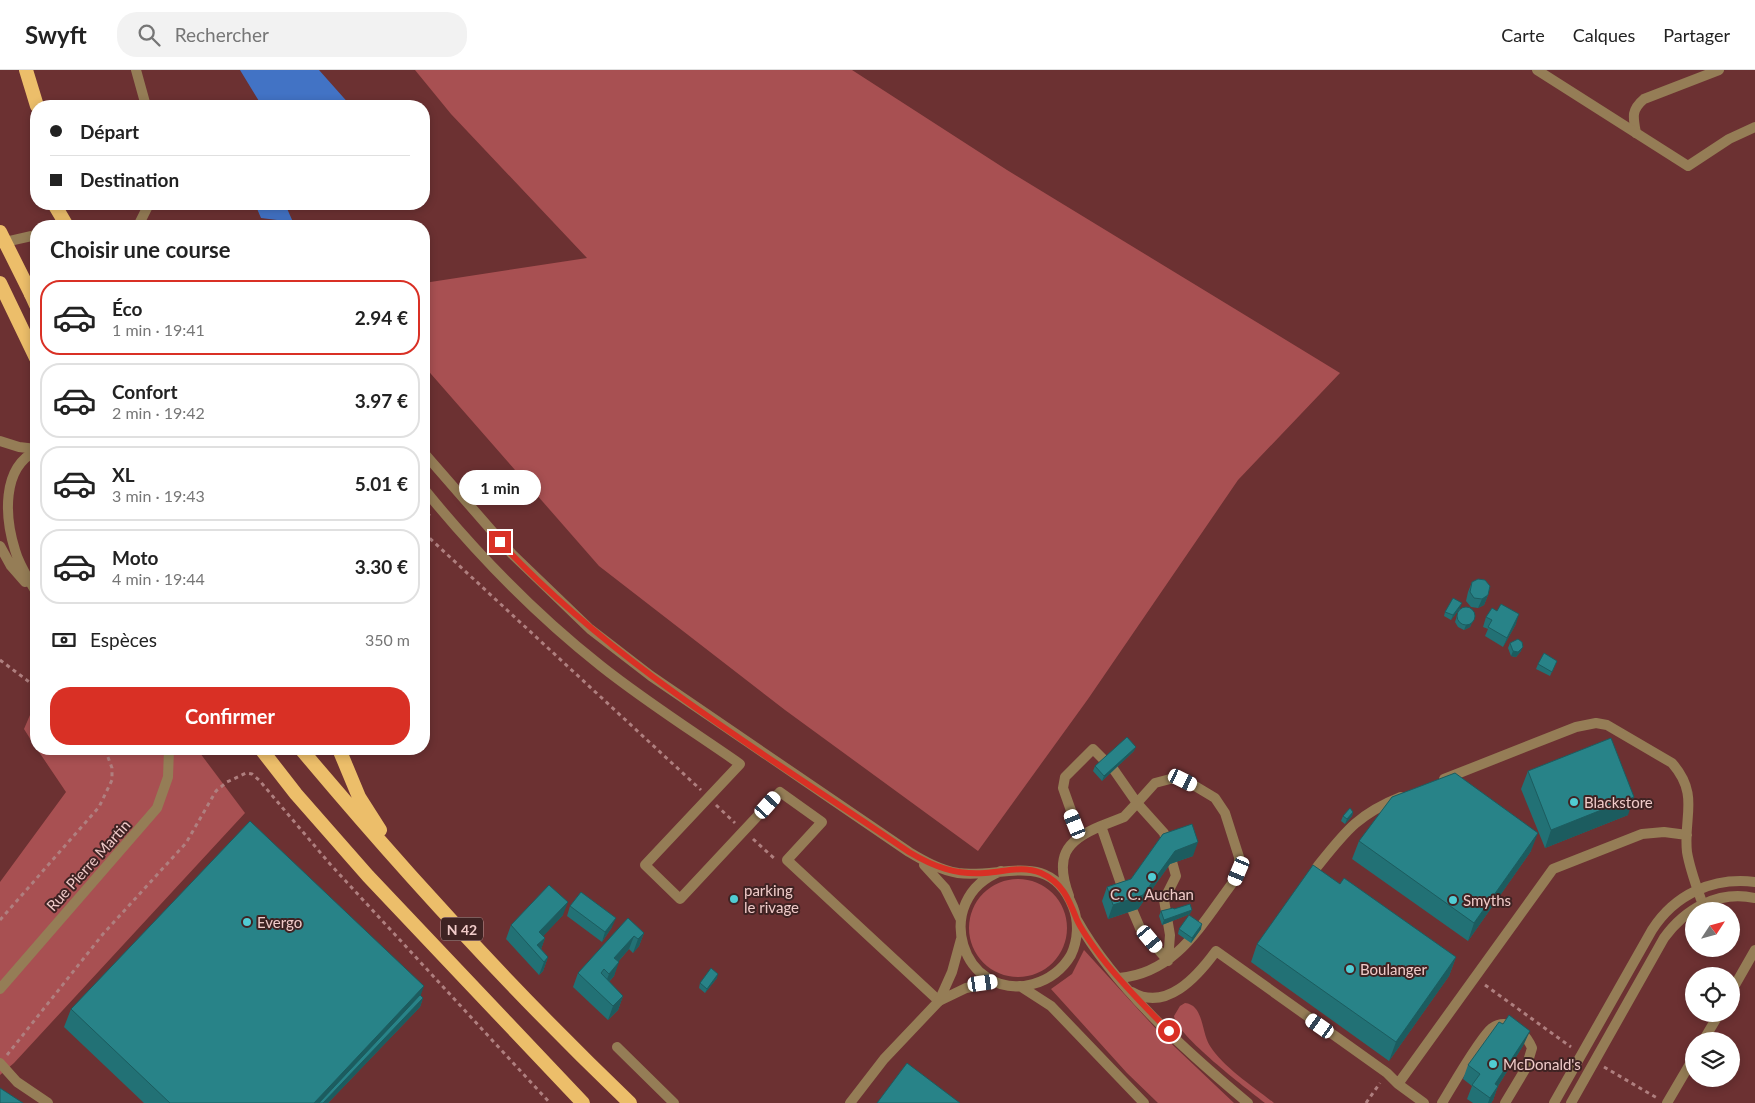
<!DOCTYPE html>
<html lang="fr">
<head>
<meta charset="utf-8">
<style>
	:root { --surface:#fff; --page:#f2f2f2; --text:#222; --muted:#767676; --line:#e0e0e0; --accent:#d93025 }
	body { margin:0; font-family:Lato,sans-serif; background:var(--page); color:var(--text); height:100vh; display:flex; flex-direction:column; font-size:19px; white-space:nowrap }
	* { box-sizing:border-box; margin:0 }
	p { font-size:16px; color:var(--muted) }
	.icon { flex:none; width:28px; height:28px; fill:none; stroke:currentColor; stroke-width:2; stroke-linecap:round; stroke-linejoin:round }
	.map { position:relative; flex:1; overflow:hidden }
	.drawer { position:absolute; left:30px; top:150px; width:400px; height:535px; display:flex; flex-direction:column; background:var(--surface); border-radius:20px; box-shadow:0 2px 8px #0003 }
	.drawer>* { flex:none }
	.guide { position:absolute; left:30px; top:30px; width:400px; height:110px; border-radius:20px; box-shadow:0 2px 8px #0003; display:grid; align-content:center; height:110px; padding:0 20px; background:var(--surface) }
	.needle { width:32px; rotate:54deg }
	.fabs { position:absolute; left:1685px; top:832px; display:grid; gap:10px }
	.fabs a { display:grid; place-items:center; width:55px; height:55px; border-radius:50%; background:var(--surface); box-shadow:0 2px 8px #0003; font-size:25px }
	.end { position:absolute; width:22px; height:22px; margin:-11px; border:6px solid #d93025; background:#fff; box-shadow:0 0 0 2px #fff }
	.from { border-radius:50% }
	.bubble { position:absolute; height:35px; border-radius:18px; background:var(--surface); box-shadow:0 2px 8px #0003; font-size:16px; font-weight:700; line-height:35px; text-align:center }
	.car { position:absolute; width:15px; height:30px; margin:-15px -8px; border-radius:6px; box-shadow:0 0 4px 1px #0007; background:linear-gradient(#fff 24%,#345 0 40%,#fff 0 76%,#345 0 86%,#fff 0) }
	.guide b { display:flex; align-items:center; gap:18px; height:48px; font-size:19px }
	.guide b+b { border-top:1px solid var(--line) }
	.guide i { width:12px; height:12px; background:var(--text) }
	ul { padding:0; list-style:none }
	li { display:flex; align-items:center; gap:15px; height:75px; margin:0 10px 8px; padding:0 10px; border:2px solid var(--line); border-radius:20px }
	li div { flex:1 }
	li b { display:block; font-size:19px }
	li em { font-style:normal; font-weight:700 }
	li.selected { border-color:var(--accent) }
	li>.icon { width:45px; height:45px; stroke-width:1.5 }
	h2 { padding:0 20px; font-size:22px; line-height:60px }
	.pay { display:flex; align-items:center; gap:12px; height:55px; padding:0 20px; font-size:19px }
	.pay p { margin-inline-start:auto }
	.cta { display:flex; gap:10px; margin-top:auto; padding:10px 20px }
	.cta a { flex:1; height:58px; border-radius:20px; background:var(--accent); color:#fff; font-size:20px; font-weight:700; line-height:58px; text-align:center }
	header { display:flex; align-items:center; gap:30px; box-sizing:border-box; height:70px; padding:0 25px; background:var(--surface); border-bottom:1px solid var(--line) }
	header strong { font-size:24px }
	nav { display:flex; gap:28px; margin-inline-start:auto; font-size:18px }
	.search { width:350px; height:45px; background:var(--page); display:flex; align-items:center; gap:12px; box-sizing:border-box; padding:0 18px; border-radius:20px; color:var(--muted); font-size:19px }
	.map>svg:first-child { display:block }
	.green { fill:#a85052 }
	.water { fill:#4273c5 }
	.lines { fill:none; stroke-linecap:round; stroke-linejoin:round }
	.path { stroke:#af7f7f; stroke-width:3; stroke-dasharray:4 4; stroke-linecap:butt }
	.service { stroke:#957d56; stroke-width:10 }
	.minor { stroke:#957d56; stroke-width:10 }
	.tertiary { stroke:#957d56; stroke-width:10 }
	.trunk { stroke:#ecbe6a; stroke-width:14 }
	.trunk-bridge { stroke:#ecbe6a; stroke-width:14 }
	.wall { fill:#227175 }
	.shaded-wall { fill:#1c5c5f }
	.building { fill:#288388; stroke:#1c5c5f }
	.route { stroke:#d93025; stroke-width:6 }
	.poi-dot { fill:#51ccd3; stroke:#3f2323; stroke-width:2 }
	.labels { text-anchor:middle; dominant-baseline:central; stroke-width:4; stroke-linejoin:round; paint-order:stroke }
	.shield { fill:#3f2323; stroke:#bb9997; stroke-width:1 }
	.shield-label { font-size:14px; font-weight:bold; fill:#f0cbc9 }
	.poi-label { font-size:15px; fill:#f0cbc9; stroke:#3f2323; text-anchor:start }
	.street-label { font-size:15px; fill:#f0cbc9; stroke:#3f2323 }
</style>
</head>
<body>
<header>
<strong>Swyft</strong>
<div class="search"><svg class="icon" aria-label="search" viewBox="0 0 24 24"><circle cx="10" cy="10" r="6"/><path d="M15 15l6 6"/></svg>Rechercher</div>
<nav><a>Carte</a><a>Calques</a><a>Partager</a></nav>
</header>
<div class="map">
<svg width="1755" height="1033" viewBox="0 0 1755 1033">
	<rect width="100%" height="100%" fill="#6c3132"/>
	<path class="green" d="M415,0H852L1007,100L1340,303L1238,410L1088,629L978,781L785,640L599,496L424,296V213L587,188L451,44Z
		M36,631V678L24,659Z
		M37,679H197L245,743L14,993L0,1005V812L66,722Z
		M969 858a49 49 0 1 1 98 0a49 49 0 1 1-98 0Z
		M1084,880L1158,961L1234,1033H1158L1127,1003L1051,919L1072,904Z
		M1185,933C1204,935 1201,962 1210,976C1223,997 1254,1017 1274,1033H1265C1246,1018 1177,966 1174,946L1180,936Z"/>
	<path class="water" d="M240,0H319L351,36H262Z
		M255,134H285L293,152L261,148Z"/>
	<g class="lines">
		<path class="path" d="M424,450L430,444
			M424,463L701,720
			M0,590L36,617
			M716,735L735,753
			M753,769L776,790
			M0,850L99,737L112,710V698L105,679
			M1485,915L1571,977
			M7,985L103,864L186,773L216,721L227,712L246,703L252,704L259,710L330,794L550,1033
			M1604,997L1657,1028
			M1366,1033L1380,1013"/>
		<path class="service" d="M1636,63C1633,47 1631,40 1644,29L1719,0
			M424,419C477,484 535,544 601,596C645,631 694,662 740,694L645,795L680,829L780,722L822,752L787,790L939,931
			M1444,709L1576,657L1596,653L1607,655L1672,693C1700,725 1683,747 1687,782C1690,800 1697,818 1703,835
			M1101,756L1124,747L1137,733L1164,763L1176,806L1164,830L1170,865L1168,891
			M1080,766L1063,718L1065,707L1093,679L1114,700L1137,733L1155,713L1174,708L1195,716L1215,728L1225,743L1239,787V801L1234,811C1202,853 1177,903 1119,908
			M1317,797C1345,762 1358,744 1401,727
			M1069,826C1055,788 1064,771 1101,756L1120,811L1140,858L1168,891
			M1132,922C1166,942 1197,907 1216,881L1387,1003L1398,1014
			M1731,922L1755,880
			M1703,971L1719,944
			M617,977L674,1033
			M1424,1033L1398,1014L1553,799L1642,764L1664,762L1687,765
			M1442,1033C1452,1017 1480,967 1492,958C1509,946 1526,964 1532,978L1526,998L1505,1033
			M1667,1033L1694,987"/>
		<path class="minor" d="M136,0L146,36
			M1537,0L1688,96L1729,69L1755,57
			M138,156L149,134
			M424,383L512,484L590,559L651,606L909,782C924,791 940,800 958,803C1002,809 1050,779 1073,837C1079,852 1078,870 1071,885C1063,899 1049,910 1033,914C962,933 929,829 1001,801
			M0,476L11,496L25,512
			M36,522C28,508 19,495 15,480C5,448 1,398 36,381
			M924,795L945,818L960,848
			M1077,850C1115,918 1188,983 1248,1033
			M1020,916L1051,936L1144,1033
			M0,919L157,738L168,707L169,679
			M939,931L966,918L995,912
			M0,993L17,1012L48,1033
			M850,1033L884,989L939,931L952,902L961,869
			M1554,1033L1652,860C1675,824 1713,807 1755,812
			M1571,1033L1664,868C1685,839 1718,820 1755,828"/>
		<path class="tertiary" d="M0,173L36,165
			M0,371L19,377L36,379"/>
		<path class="trunk" d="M26,0L37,36
			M54,134L67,156
			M0,213L36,288
			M31,224L36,235
			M261,679L296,724L368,806L583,1033
			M301,679C404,802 514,922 630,1033
			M339,679L359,727L380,760"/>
		<path class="trunk-bridge" d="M0,162L31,224"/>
	</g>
	<path class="wall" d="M1472,512L1488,525L1484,535L1478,538L1471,537L1466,531L1468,522Z
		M1460,538L1451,550L1444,546L1445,542Z
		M1459,539L1475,545L1470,557L1464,560L1458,557L1455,552Z
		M1486,547L1516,554L1503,577L1485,566L1488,559L1483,557Z
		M1510,573L1521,581L1516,587L1511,586L1508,578Z
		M1557,591L1550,606L1536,599L1538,594Z
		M1134,681L1102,711L1093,701L1095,696Z
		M1528,701L1628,745L1545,778L1521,719Z
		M1353,742L1352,746L1345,754L1341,751L1343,746Z
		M1163,764L1193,786L1170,794L1138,839L1108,849L1102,831L1107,817L1131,809Z
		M1359,771L1531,781L1468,871L1352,789Z
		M1340,814L1456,887L1449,906L1389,991L1251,892L1257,874Z
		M570,836L612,857L602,872L567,846Z
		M1174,839L1190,844L1162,855L1159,846L1161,841Z
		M563,845L543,866L545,868L541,879L548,887L543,901L539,905L506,869L511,855Z
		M628,848L644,863L639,876L633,883L629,879L618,892L614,906L609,912L623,926L618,940L608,950L573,917L578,903Z
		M1179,859H1201L1191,873L1178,864Z
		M717,908L705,923L699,918L700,913Z
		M420,925L423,928L420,937L328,1033H144L64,957L71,939Z
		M1524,974L1498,1016L1493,1030L1491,1033H1473L1467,1029L1472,1016L1463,1009L1468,995Z"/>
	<path class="shaded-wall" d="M1488,525L1484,535L1478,538L1482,529Z
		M1462,533L1460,538L1451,550L1453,545Z
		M1519,544L1516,554L1503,577L1507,568Z
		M1472,553L1470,557L1464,560L1466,555Z
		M1523,577L1521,581L1516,587L1511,586L1513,581Z
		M1136,677L1134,681L1102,711L1104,706Z
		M1634,727L1628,745L1545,778L1551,760Z
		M1353,742L1352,746L1345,754L1347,749Z
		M1538,763L1531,781L1468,871L1474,853Z
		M1198,772L1193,786L1170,794L1138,839L1108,849L1113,835L1175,781Z
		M568,832L563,845L534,876L539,862Z
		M1192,840L1190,844L1162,855L1164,850Z
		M616,848L612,857L602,872L605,862Z
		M1202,854L1201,859L1191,873L1192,868Z
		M644,863L639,876L633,883L638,869Z
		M634,866L629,879L609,902L614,888Z
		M545,868L540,882L537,875Z
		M548,887L543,901L539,905L544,892Z
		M1456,887L1449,906L1389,991L1396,972Z
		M619,892L614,906L604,917L609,904Z
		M718,904L717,908L705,923L707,919Z
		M424,916L418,933L423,928L420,937L328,1033H314Z
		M623,926L618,940L608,950L613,936Z
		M1530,961L1524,974L1493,1024L1498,1016L1493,1030L1491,1033H1488L1495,1014Z"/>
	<path class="building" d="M1478,509L1485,510L1490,516L1488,525L1482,529L1474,528L1470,522L1472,512Z
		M1453,528L1462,533L1453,545L1445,542Z
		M1501,534L1519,544L1507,568L1488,557L1492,550L1486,547L1492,538L1497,541Z
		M1457 546a9 9 0 1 1 18 0a9 9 0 1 1-18 0Z
		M1518,569L1522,572L1523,577L1518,582L1513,581L1510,573Z
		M1544,583L1557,591L1552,602L1538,594Z
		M1127,667L1136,677L1104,706L1095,696Z
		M1611,668L1634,727L1551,760L1528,701Z
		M1455,703L1538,763L1474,853L1359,771L1392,727Z
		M1350,738L1353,742L1347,749L1343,746Z
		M250,751L424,916L314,1033H170L71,939Z
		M1192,754L1198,772L1175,781L1143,825L1113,835L1107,817L1131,809L1163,764Z
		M1313,795L1340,814L1344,808L1456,887L1396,972L1257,874Z
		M549,815L568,832L539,862L545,868L537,875L548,887L544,892L511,855Z
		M581,822L616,848L605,862L570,836Z
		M1190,834L1192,840L1164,850L1161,841L1173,838L1174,839Z
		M1189,845L1202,854L1192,868L1179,859Z
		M628,848L644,863L638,869L634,866L614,888L619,892L609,904L604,899L601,903L623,926L613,936L578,903Z
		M711,898L718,904L707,919L700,913Z
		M420,925L423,928L323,1033H319Z
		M1509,945L1530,961L1495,1014L1498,1016L1490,1028L1472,1015L1480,1004L1468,995L1499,952L1503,954Z
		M907,993L960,1033H877Z
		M0,1018L23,1033H0Z"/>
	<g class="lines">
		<path class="route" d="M500,472C616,597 769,686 909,782C934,797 956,805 985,803C1005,802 1022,795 1041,803C1063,813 1069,830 1077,850C1083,863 1093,876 1102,888C1122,914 1146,938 1169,961"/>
	</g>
	<g class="poi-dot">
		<circle cx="1574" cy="732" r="5"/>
		<circle cx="1152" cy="807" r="5"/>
		<circle cx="734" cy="829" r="5"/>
		<circle cx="1453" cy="830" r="5"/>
		<circle cx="247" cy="852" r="5"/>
		<circle cx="1350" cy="899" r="5"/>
		<circle cx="1493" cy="994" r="5"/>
	</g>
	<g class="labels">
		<rect class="shield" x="441" y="847.5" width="42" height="23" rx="4"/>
		<g class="shield-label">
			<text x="462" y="859">N 42</text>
		</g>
		<g class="poi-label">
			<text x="1584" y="732">Blackstore</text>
			<text x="744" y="820">parking<tspan x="744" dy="17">le rivage</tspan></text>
			<text x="1152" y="824" text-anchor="middle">C. C. Auchan</text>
			<text x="1463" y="830">Smyths</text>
			<text x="257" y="852">Evergo</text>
			<text x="1360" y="899">Boulanger</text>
			<text x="1503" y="994">McDonald's</text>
		</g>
		<g class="street-label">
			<text transform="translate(88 795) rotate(-48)">Rue Pierre Martin</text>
		</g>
	</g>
</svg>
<div class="fabs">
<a><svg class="needle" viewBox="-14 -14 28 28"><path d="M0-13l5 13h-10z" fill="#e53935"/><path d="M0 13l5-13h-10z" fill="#767676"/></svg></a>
<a><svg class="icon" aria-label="locate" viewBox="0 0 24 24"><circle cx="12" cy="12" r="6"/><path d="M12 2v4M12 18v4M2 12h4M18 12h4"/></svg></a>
<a><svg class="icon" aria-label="layers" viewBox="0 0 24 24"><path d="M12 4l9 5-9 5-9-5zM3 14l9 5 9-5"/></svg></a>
</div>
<i class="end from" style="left:1169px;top:961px"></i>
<i class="end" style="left:500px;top:472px"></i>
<div class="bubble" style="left:459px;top:400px;width:82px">1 min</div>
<i class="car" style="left:1183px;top:710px;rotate:116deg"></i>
<i class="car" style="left:768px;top:735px;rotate:42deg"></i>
<i class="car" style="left:1075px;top:754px;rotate:338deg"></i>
<i class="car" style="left:1239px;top:801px;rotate:203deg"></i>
<i class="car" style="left:1150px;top:869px;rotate:140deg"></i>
<i class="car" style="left:983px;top:913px;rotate:82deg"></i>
<i class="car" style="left:1320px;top:956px;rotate:305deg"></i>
<div class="guide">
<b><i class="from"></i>Départ</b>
<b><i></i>Destination</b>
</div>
<section class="drawer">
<h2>Choisir une course</h2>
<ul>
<li class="selected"><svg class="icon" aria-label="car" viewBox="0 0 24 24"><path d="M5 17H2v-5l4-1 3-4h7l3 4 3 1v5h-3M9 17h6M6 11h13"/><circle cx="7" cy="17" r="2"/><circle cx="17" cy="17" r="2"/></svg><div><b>Éco</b><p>1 min · 19:41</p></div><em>2.94 €</em></li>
<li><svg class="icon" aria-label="car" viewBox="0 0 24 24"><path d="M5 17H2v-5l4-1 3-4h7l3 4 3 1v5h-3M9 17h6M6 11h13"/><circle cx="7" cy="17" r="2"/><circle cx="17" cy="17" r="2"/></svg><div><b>Confort</b><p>2 min · 19:42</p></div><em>3.97 €</em></li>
<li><svg class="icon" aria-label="car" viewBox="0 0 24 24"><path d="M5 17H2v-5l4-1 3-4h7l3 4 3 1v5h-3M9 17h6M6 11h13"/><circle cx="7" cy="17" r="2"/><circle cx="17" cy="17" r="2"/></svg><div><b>XL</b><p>3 min · 19:43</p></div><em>5.01 €</em></li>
<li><svg class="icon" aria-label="car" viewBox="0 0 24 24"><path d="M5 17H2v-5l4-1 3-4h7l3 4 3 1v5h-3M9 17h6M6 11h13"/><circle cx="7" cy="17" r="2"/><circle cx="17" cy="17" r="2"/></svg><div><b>Moto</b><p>4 min · 19:44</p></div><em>3.30 €</em></li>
</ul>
<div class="pay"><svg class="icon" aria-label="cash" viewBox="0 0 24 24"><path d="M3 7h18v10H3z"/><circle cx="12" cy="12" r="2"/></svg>Espèces<p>350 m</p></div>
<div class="cta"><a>Confirmer</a></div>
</section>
</div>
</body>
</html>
